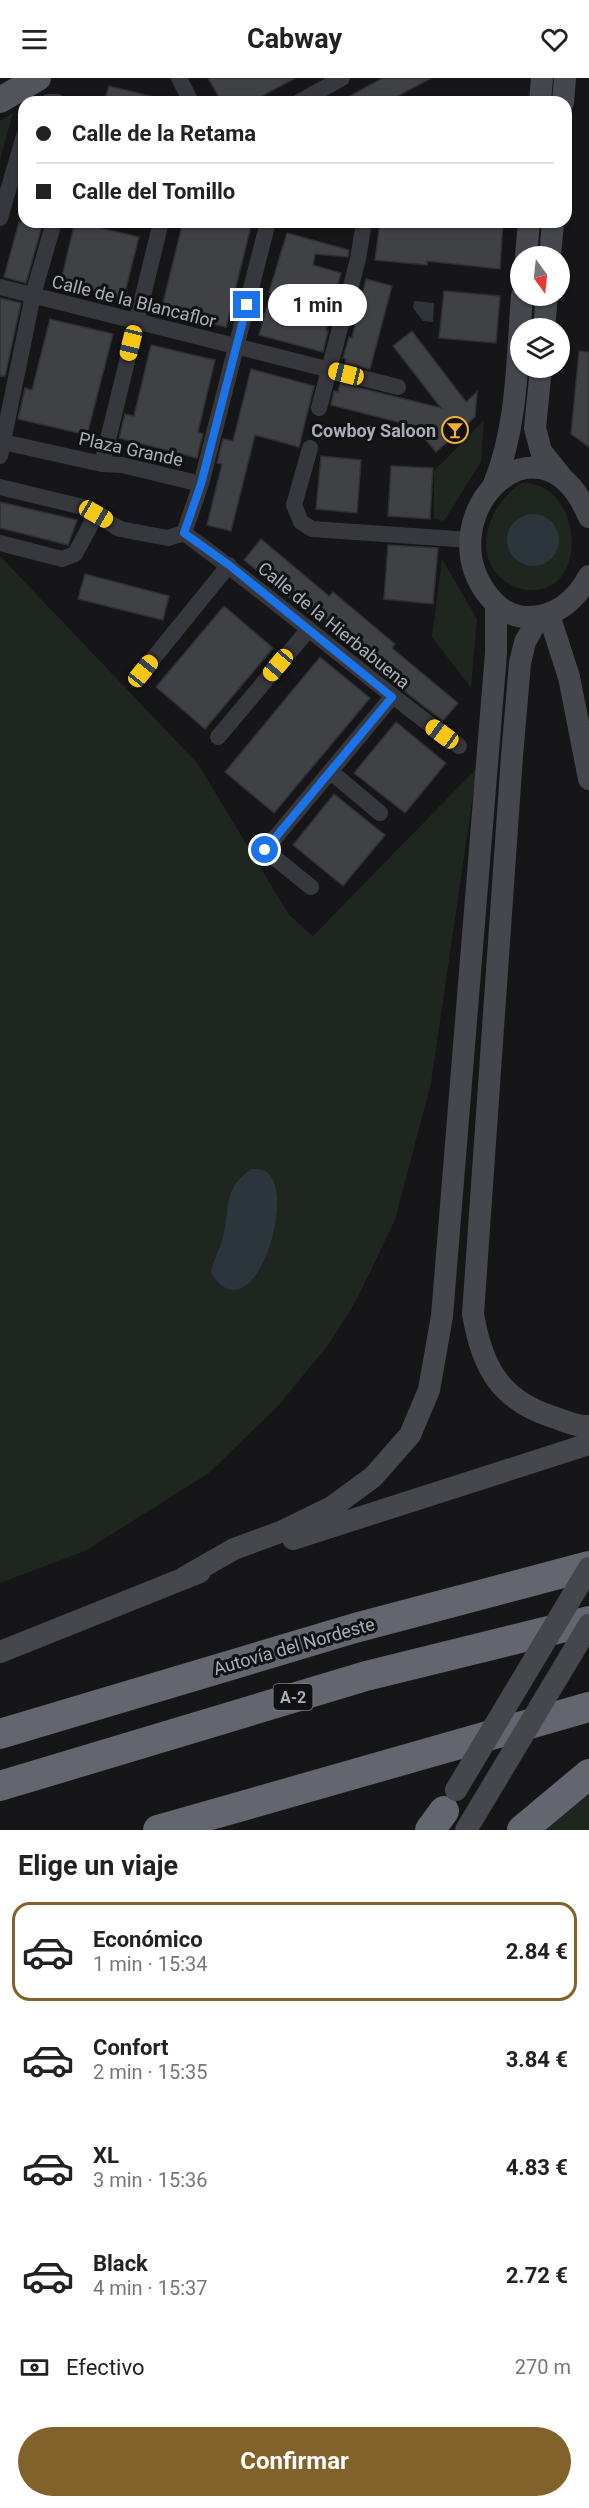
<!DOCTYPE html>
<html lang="es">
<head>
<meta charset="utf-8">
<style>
	:root { --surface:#fff; --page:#f6f6f6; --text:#222; --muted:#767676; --line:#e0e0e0; --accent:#80622a }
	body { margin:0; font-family:Roboto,sans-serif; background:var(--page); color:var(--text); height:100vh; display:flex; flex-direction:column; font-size:22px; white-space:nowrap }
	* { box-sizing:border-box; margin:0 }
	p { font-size:20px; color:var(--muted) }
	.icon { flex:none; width:33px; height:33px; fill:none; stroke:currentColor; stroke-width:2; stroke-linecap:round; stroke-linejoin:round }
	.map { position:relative; height:1752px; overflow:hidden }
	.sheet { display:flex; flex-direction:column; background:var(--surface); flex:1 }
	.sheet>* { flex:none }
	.top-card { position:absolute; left:18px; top:18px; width:554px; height:132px; border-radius:18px; box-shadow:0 2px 4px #0004; display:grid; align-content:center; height:132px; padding:0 18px; background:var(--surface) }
	.needle { width:39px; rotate:165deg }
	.tools { position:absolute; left:510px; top:168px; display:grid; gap:12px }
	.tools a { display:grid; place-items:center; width:60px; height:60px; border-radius:50%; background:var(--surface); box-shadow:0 2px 4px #0004; font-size:30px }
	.end { position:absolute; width:27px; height:27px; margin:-14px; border:8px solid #1a73e8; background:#fff; box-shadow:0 0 0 3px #fff }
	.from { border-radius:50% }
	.bubble { position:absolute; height:42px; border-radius:21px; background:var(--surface); box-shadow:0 2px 4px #0004; font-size:20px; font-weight:700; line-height:42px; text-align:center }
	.car { position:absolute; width:18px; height:36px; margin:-18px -9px; border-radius:8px; box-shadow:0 0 4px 2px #0007; background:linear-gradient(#f5c518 24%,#345 0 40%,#f5c518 0 76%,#345 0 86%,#f5c518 0) }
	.top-card b { display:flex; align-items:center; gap:21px; height:57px; font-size:22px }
	.top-card b+b { border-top:2px solid var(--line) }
	.top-card i { width:15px; height:15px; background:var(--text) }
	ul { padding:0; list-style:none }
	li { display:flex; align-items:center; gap:18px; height:99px; margin:0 12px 9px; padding:0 6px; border:3px solid transparent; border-radius:18px }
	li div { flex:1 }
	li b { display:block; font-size:22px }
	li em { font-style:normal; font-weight:700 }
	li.on { border-color:var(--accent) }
	li>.icon { width:54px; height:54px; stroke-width:1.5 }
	h2 { padding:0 18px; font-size:27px; line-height:72px }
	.pay { display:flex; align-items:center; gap:15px; height:66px; padding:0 18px; font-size:22px }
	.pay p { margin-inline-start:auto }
	.primary-button { display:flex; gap:12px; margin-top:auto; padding:12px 18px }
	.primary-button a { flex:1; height:69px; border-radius:36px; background:var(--accent); color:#fff; font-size:24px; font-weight:700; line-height:69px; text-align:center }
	header { display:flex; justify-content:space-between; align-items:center; height:78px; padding:0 18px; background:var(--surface); font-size:27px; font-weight:700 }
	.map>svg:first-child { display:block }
	.green { fill:#1e261f }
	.water { fill:#2c353c }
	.building { fill:#404145; stroke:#303034; stroke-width:1.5 }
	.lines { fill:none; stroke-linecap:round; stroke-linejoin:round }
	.street { stroke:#37383d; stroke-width:16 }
	.secondary { stroke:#45474d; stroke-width:22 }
	.primary { stroke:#53555c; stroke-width:26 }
	.highway { stroke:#63666e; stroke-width:30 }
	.secondary-bridge { stroke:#45474d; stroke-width:22 }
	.route { stroke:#1a73e8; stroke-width:8 }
	.labels { text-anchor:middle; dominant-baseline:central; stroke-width:6; stroke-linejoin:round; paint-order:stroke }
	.shield { fill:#111113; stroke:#7b7e86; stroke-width:1.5 }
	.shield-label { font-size:16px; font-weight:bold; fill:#a8adb8 }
	.street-label { font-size:18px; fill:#a8adb8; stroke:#111113 }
	.poi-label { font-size:18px; font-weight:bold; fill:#a8adb8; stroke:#111113; text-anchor:end }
</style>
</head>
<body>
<header><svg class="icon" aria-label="menu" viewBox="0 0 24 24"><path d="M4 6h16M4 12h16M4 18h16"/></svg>Cabway<svg class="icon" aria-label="heart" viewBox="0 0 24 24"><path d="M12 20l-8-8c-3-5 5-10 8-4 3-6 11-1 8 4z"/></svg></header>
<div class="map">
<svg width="589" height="1752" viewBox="0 0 589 1752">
	<rect width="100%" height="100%" fill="#161618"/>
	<path class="green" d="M13,35L0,82V43Z
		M484,342L481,384L444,443L434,441V393Z
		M522,405C582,403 589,509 536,512C523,513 513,510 502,501C470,474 491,423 522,405Z
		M0,478L198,686L289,837L313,858L477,690L431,1005L395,1142L357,1221L329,1266L278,1328L209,1395L85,1473L0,1505Z
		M442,481L477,541L471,610L432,559Z
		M589,1712V1752H540Z"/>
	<path class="water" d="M414,223L434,225L433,244L423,243L413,230Z
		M507 462a26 26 0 1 1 52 0a26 26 0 1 1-52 0Z
		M251,1091C258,1091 264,1090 269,1096C296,1124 251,1259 211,1195C213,1182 220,1171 223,1159C231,1128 221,1113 251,1091Z"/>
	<path class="building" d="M208,0H295L251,24H222Z
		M383,0H431L387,24H339Z
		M109,8L154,19L153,24H104Z
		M19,144H43L26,205L4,199Z
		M75,144L139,159L123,222L60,207Z
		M183,144H252L226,249L161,233Z
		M380,144H503L500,191L427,183V187L375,182Z
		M287,155L349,172L348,179L315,176L313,187L341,195L326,252L328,253L323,274L259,257L271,215L269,214Z
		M366,201L392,208L370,291L345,285L346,281L343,280L349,259L352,260Z
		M444,213L500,218L496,265L439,260Z
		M0,220L21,225L5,298H0Z
		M50,241L113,256L87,357L18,341L25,310L32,312Z
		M412,253L466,324L477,314L475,339L436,374L425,361L433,353L331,327L334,313L338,314L340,305L441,330L393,268Z
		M151,267L215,282L198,354L203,356L197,380L119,360L125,336L134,338Z
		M579,273L589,274V369L571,356Z
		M251,291L314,308L299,369L255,357L231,453L207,447L222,386L217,385L223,361L233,363Z
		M321,378L361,382L357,435L316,431Z
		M391,388L433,390L430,441L388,438Z
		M0,424L77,442L68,467L0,450Z
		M261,461L329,518L333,514L395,566L392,570L458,625L443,643L375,590L378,586L316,533L312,538L244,482Z
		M388,467L438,470L433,526L384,521Z
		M85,496L169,518L163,542L78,521Z
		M224,528L273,570L205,651L156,609Z
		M320,579L370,620L274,735L225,694Z
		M396,644L446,685L405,735L354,695Z
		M334,716L385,757L343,808L293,767Z"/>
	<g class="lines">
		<path class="street" d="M179,0L191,24
			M48,24H57
			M299,24L342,0
			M0,140L24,58
			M0,209L398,309
			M319,330L358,181L364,144
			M3,364L102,386L122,387L201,406
			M310,370L294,427L301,444L312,451L470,462
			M0,378L33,217L54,144
			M102,386L161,144
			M0,409L83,429L120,451L168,460L184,455L201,406L268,144
			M184,455C278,523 365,600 459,668
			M0,465L62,481L75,476L96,437
			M143,593L229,487
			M218,659L309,551
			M331,694L380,735
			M311,809L265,772L392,619"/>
		<path class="secondary" d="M540,24L542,0
			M563,24L565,0
			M526,178L529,144
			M550,178L553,144
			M544,250L547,218
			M541,290L535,350L541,373L561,398
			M494,406C518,347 517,280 522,218
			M589,439C540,323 428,437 487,516C498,530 510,539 528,539C556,539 576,522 589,498
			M549,537L569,599L589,701
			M539,539L525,564L520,585L512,678L473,1236C482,1289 500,1322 553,1339C565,1343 577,1349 589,1348
			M293,1461L589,1366
			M185,1499L234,1471L283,1453L332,1429L373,1399L410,1357L429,1312L442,1238L496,575V528
			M0,1574L200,1494
			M466,1752L496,1702"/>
		<path class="primary" d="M0,22L38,0"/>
		<path class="highway" d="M0,1656L355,1550L589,1488
			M0,1708L366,1598L589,1543
			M158,1752L589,1629
			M430,1752L444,1733
			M522,1752L589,1696"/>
		<path class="secondary-bridge" d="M496,1702L589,1547
			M456,1712L589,1490"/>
	</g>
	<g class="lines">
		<path class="route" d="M247,227L201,406L184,455L229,487L392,619L265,772"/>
	</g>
	<defs>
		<symbol id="bar-ring" viewBox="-11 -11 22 22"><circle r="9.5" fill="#111113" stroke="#f2b134" stroke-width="1.5"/><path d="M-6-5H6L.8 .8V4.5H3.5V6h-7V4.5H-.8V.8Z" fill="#f2b134"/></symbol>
	</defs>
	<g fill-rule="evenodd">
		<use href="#bar-ring" x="440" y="337" width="30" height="30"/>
	</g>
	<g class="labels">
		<rect class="shield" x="273.5" y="1606" width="39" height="26" rx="4.5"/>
		<g class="shield-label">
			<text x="293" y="1619">A-2</text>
		</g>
		<g class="street-label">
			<text transform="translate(134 223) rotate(14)">Calle de la Blancaflor</text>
			<text transform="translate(131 371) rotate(12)">Plaza Grande</text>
			<text transform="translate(334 547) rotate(39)">Calle de la Hierbabuena</text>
			<text transform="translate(294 1568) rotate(-16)">Autovía del Nordeste</text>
		</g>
		<g class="poi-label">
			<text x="436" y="352">Cowboy Saloon</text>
		</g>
	</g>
</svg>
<div class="tools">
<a><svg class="needle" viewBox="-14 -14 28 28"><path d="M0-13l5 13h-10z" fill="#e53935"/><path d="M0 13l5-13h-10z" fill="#767676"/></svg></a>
<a><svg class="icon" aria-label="layers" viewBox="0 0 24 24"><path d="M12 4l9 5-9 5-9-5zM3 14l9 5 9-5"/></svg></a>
</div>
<i class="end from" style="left:265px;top:772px"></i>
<i class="end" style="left:247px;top:227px"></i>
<div class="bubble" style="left:268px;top:206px;width:99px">1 min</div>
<i class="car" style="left:131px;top:265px;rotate:194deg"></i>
<i class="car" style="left:346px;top:296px;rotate:284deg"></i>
<i class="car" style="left:96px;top:436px;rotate:120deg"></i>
<i class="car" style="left:278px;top:587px;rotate:220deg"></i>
<i class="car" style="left:143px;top:593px;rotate:39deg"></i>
<i class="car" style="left:442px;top:656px;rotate:306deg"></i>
<div class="top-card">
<b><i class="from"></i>Calle de la Retama</b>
<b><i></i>Calle del Tomillo</b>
</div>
</div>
<section class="sheet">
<h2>Elige un viaje</h2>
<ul>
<li class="on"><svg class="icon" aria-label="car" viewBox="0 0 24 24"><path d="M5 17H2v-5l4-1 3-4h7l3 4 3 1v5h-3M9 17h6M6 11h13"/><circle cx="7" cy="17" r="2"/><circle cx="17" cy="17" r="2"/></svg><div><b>Económico</b><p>1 min · 15:34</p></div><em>2.84 €</em></li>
<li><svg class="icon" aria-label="car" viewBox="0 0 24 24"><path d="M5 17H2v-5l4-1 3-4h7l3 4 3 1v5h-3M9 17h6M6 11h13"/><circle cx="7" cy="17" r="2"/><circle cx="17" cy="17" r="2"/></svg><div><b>Confort</b><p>2 min · 15:35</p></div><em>3.84 €</em></li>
<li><svg class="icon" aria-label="car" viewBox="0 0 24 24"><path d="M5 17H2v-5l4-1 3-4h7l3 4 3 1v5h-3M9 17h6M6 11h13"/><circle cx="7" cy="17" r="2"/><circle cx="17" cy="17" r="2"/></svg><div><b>XL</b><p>3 min · 15:36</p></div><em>4.83 €</em></li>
<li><svg class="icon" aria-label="car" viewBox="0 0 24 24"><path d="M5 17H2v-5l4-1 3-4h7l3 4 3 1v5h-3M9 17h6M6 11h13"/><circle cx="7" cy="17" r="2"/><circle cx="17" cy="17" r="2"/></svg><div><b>Black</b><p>4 min · 15:37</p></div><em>2.72 €</em></li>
</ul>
<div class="pay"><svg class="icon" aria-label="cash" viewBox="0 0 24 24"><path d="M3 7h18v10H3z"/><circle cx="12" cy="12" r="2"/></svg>Efectivo<p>270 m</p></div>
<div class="primary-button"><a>Confirmar</a></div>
</section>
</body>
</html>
